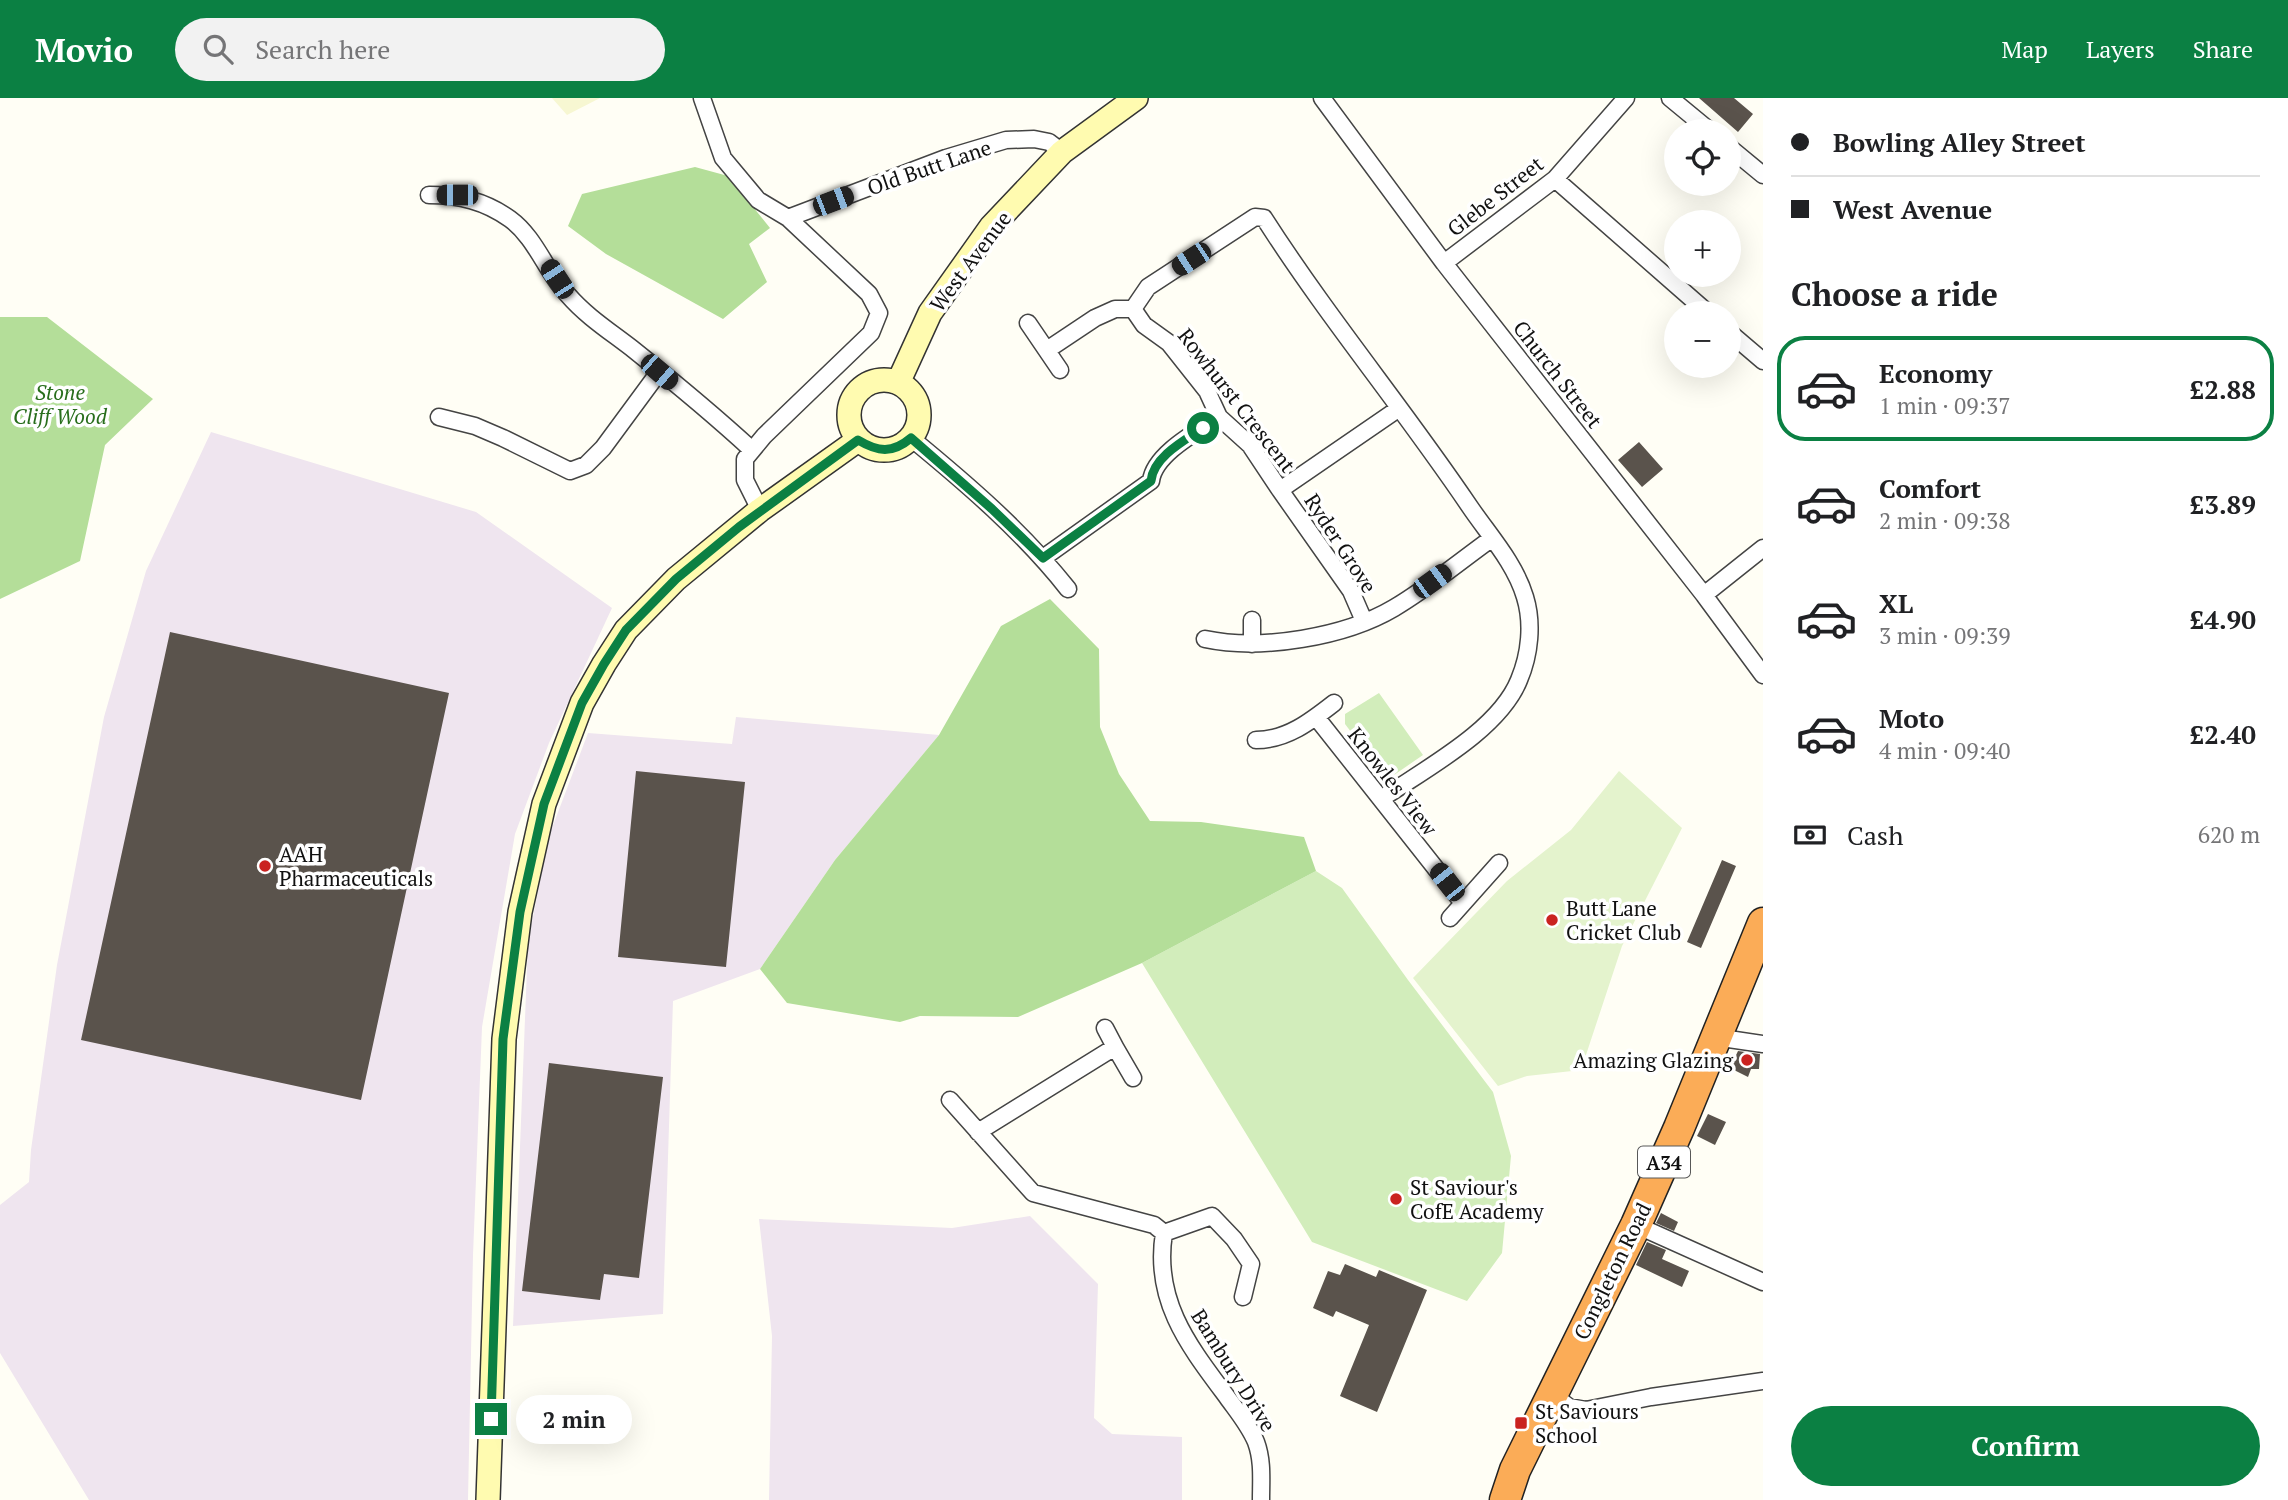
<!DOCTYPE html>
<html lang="en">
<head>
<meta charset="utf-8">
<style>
	:root { --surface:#fff; --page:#f2f2f2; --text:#202124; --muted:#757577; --line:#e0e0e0; --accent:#0b8043 }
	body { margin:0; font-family:"PT Serif",serif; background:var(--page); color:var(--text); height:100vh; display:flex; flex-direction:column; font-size:26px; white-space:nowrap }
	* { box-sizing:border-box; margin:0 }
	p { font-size:23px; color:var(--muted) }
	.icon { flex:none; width:38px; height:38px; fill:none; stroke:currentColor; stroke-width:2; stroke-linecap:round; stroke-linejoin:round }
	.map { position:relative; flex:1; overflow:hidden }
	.sheet { display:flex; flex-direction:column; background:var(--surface); width:525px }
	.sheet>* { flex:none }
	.hud { display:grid; align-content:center; height:154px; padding:0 28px; background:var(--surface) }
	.fabs { position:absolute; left:1664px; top:21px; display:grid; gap:14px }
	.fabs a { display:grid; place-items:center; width:77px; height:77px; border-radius:50%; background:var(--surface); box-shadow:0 7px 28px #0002; font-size:35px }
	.end { position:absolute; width:32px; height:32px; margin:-16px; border:9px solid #0b8043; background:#fff; box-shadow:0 0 0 4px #fff }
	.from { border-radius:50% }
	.bubble { position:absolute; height:49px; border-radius:24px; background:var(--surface); box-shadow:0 7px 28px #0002; font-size:23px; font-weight:700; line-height:49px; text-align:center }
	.car { position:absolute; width:21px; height:42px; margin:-21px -10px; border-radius:9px; box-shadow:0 0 5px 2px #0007; background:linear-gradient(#222 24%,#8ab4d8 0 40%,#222 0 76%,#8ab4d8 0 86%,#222 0) }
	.hud b { display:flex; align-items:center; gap:24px; height:66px; font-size:26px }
	.hud b+b { border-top:2px solid var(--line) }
	.hud i { width:18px; height:18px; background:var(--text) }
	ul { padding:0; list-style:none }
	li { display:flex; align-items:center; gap:21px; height:105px; margin:0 14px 10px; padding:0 14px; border:4px solid transparent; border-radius:28px }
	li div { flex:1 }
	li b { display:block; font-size:26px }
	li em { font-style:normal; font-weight:700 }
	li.active { border-color:var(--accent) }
	li>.icon { width:63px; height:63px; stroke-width:1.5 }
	h2 { padding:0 28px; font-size:32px; line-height:84px }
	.pay { display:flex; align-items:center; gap:18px; height:77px; padding:0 28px; font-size:26px }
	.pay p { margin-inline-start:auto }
	.cta { display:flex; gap:14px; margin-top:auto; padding:14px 28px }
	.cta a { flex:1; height:80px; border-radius:42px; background:var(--accent); color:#fff; font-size:28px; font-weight:700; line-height:80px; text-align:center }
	header { display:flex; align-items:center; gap:42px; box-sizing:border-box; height:98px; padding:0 35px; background:var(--accent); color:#fff }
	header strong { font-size:33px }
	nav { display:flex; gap:38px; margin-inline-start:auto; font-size:24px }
	.search { width:490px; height:63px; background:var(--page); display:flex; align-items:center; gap:18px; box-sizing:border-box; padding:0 24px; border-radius:38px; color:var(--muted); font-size:26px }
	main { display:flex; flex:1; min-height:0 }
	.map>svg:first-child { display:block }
	.industrial { fill:#efe5ef }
	.farmland { fill:#f7f7d2 }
	.green { fill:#d2edbb }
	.forest { fill:#b4de99 }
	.pitch { fill:#e4f3cd }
	.building { fill:#5a534c }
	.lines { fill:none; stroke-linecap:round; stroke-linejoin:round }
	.street-casing { stroke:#444; stroke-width:19 }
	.secondary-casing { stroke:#333; stroke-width:26 }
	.highway-casing { stroke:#222; stroke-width:33 }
	.street { stroke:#fff; stroke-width:16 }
	.secondary { stroke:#fffbb0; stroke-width:23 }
	.highway { stroke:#fbac57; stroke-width:30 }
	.route { stroke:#0b8043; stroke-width:9 }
	.poi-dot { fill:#ca2320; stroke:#fff; stroke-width:2.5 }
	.labels { text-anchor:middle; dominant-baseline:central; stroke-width:7; stroke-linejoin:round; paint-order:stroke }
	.shield { fill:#fff; stroke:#585858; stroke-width:2 }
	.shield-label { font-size:19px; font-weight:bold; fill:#111 }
	.street-label { font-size:21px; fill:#111; stroke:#fff }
	.park-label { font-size:21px; font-style:italic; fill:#286e1c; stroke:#fff }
	.poi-label { font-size:21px; fill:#111; stroke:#fff; text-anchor:start }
</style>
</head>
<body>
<header>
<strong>Movio</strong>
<div class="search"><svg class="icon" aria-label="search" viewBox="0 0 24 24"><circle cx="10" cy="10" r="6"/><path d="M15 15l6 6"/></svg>Search here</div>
<nav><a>Map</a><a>Layers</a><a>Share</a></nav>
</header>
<main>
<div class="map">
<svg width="1763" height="1402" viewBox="0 0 1763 1402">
	<rect width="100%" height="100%" fill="#fffef5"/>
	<path class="industrial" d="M211,334L476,414L612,510L549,645L515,736L482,929L473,1157L468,1402H89L0,1255V1107L29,1084L31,1052L57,867L104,619L146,473Z
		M736,619L939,637L835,762L760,871L673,903L663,1216L513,1228L528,844L549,738L588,635L732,646Z
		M1030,1118L1098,1186L1094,1320L1112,1336L1182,1339V1402H769L772,1238L759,1121L952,1130Z"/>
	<path class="farmland" d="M552,0H600L567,17Z"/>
	<path class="green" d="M1379,595L1423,657L1394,677L1383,676L1345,626V616Z
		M1316,773L1342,790L1408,882L1493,994L1511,1058L1502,1155L1467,1203L1312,1144L1142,865Z"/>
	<path class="forest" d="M695,69L728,78L770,130L749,146L767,184L723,221L606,156L568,128L582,96Z
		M0,219H47L153,301L105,347L80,463L0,501Z
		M1050,501L1099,551L1100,629L1119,676L1150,723L1201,724L1304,739L1316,773L1142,865L1018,919L920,918L900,924L787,905L760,871L835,762L939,637L1001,528Z"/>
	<path class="pitch" d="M1619,673L1682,730L1622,848L1581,972L1527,978L1498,988L1413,880L1507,783L1571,732Z"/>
	<path class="building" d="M1699,0H1734L1753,16L1738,34Z
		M1639,344L1663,371L1642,389L1618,362Z
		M170,534L449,595L361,1002L81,942Z
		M636,673L745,684L726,869L618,859Z
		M1722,762L1736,768L1701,850L1687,844Z
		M1738,953L1760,956L1759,971H1751L1748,979L1730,970Z
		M549,965L663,979L639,1180L604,1176L600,1202L522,1193Z
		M1708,1016L1726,1024L1715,1047L1697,1038Z
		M1661,1115L1678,1124L1674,1133L1656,1125Z
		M1647,1144L1666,1152L1662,1161L1689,1173L1682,1189L1636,1167Z
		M1345,1166L1376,1179L1379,1172L1427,1192L1377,1314L1340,1298L1369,1227L1336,1213L1333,1219L1313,1210L1328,1173L1340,1177Z"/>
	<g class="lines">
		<defs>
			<path id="street" d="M702,0L723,60L758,102L788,120L869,196L879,215L871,235L764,338L745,361V382L760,412
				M1322,0L1444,165L1704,497L1763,577
				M1670,0L1710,33
				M1729,49L1763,77
				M1555,81L1708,215
				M429,97C459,97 485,103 510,121C536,140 546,174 568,197C587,219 611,234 634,252C674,284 714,317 752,352
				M788,120L946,60L1006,42L1034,41L1049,44L1062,54
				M1444,165L1555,81L1626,0
				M1133,211L1148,189L1255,119L1264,120C1328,220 1404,311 1470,409C1489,437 1515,465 1525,499C1533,525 1530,556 1519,582C1499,632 1425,671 1381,701
				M1133,211L1144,227L1169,245L1207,293L1219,319L1250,347L1280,392L1398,311
				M1028,225L1060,272
				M1729,234L1763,263
				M1047,252L1095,220L1115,211H1133
				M439,319L475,328L503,340L570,373L586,367L603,350L659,274
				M911,340C967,386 1023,434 1068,491
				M1280,392L1351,493L1364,523
				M1043,460L1151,383C1154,356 1198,333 1219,319
				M1704,497L1763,450
				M1205,541C1261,553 1345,539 1394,510C1428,490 1459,464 1491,441
				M1252,546V522
				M1316,619L1463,805
				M1256,642C1287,642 1311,623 1334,605
				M1450,820L1499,765
				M1105,930L1115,949
				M1715,939L1763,946
				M950,1002L1033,1095L1154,1127L1164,1135C1153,1203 1189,1248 1227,1299C1237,1313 1249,1327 1256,1344C1263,1363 1261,1382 1261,1402
				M978,1034L1115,949L1133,980
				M1636,1127L1763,1184
				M1164,1135L1212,1118L1234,1141L1251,1166L1243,1199
				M1553,1297L1569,1309L1586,1312L1651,1299L1763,1283"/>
			<path id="secondary" d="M849 317a35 35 0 1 1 70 0a35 35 0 1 1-70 0Z
				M898,285L930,215L991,129L1062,54L1136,0
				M488,1402L504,941L520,814L544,706L582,605L604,566L626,532L676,481L760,412L858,342"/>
			<path id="highway" d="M1505,1402L1515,1372L1636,1127L1679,1030L1763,825"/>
		</defs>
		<use href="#street" class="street-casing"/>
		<use href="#secondary" class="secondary-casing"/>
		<use href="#highway" class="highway-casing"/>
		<use href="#street" class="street"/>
		<use href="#secondary" class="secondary"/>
		<use href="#highway" class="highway"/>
	</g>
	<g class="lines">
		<path class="route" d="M491,1321L503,941L520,814L544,706L582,605L604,566L626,532L676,481L739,429L858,342C878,354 892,356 911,340L992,411L1043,460L1151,383C1153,359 1185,342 1203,330"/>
	</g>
	<g class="poi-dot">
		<circle cx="265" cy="768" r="7"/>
		<circle cx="1552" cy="822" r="7"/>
		<circle cx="1747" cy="962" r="7"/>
		<circle cx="1396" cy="1101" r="7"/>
		<rect x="1514" y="1318" width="14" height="14" rx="3.5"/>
	</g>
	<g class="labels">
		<rect class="shield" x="1638" y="1048.5" width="52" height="31" rx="5"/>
		<g class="shield-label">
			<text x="1664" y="1064">A34</text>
		</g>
		<g class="street-label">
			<text transform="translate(929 69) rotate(-19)">Old Butt Lane</text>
			<text transform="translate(1495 98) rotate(-38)">Glebe Street</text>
			<text transform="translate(970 163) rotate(-53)">West Avenue</text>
			<text transform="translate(1558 276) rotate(52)">Church Street</text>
			<text transform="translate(1237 302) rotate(52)">Rowhurst Crescent</text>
			<text transform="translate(1341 445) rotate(57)">Ryder Grove</text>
			<text transform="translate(1393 683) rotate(52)">Knowles View</text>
			<text transform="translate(1612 1173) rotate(-64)">Congleton Road</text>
			<text transform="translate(1234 1272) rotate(58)">Bambury Drive</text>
		</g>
		<g class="park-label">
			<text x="60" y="294">Stone<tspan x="60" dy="24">Cliff Wood</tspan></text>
		</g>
		<g class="poi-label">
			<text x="279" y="756">AAH<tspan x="279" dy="24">Pharmaceuticals</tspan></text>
			<text x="1566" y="810">Butt Lane<tspan x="1566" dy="24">Cricket Club</tspan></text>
			<text x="1733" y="962" text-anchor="end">Amazing Glazing</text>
			<text x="1410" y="1089">St Saviour's<tspan x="1410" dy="24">CofE Academy</tspan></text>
			<text x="1535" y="1313">St Saviours<tspan x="1535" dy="24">School</tspan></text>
		</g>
	</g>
</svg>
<div class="fabs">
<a><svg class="icon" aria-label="locate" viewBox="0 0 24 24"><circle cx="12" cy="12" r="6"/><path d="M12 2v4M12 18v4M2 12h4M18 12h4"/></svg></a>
<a>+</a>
<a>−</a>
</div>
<i class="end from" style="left:1203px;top:330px"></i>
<i class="end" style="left:491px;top:1321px"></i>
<div class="bubble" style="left:516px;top:1297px;width:116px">2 min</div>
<i class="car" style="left:457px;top:97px;rotate:270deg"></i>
<i class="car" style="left:833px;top:103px;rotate:69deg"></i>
<i class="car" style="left:1191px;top:161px;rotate:237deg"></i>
<i class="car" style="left:557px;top:181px;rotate:327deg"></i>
<i class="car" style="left:659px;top:274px;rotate:131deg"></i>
<i class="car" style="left:1432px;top:483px;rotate:54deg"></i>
<i class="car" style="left:1447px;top:784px;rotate:322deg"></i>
</div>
<section class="sheet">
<div class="hud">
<b><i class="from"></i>Bowling Alley Street</b>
<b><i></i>West Avenue</b>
</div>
<h2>Choose a ride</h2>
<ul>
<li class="active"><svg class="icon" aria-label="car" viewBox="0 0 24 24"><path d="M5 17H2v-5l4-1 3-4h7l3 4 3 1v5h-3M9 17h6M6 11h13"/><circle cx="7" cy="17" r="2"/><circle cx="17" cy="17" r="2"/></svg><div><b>Economy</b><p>1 min · 09:37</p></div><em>£2.88</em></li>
<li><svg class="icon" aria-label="car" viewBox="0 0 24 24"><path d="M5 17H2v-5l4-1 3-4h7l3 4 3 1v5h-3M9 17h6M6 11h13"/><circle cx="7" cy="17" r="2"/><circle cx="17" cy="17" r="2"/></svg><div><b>Comfort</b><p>2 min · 09:38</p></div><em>£3.89</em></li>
<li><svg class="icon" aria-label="car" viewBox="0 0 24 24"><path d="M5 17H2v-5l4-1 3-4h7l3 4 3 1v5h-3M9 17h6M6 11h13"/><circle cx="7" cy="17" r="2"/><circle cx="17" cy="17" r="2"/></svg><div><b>XL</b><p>3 min · 09:39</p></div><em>£4.90</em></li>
<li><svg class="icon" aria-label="car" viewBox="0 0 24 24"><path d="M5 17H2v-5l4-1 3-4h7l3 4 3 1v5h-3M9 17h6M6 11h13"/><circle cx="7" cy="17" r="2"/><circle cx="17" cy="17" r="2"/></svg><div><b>Moto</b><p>4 min · 09:40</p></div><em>£2.40</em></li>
</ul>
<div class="pay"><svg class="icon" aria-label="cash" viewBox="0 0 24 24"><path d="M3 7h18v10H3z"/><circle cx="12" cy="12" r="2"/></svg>Cash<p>620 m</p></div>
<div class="cta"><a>Confirm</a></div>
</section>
</main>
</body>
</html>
